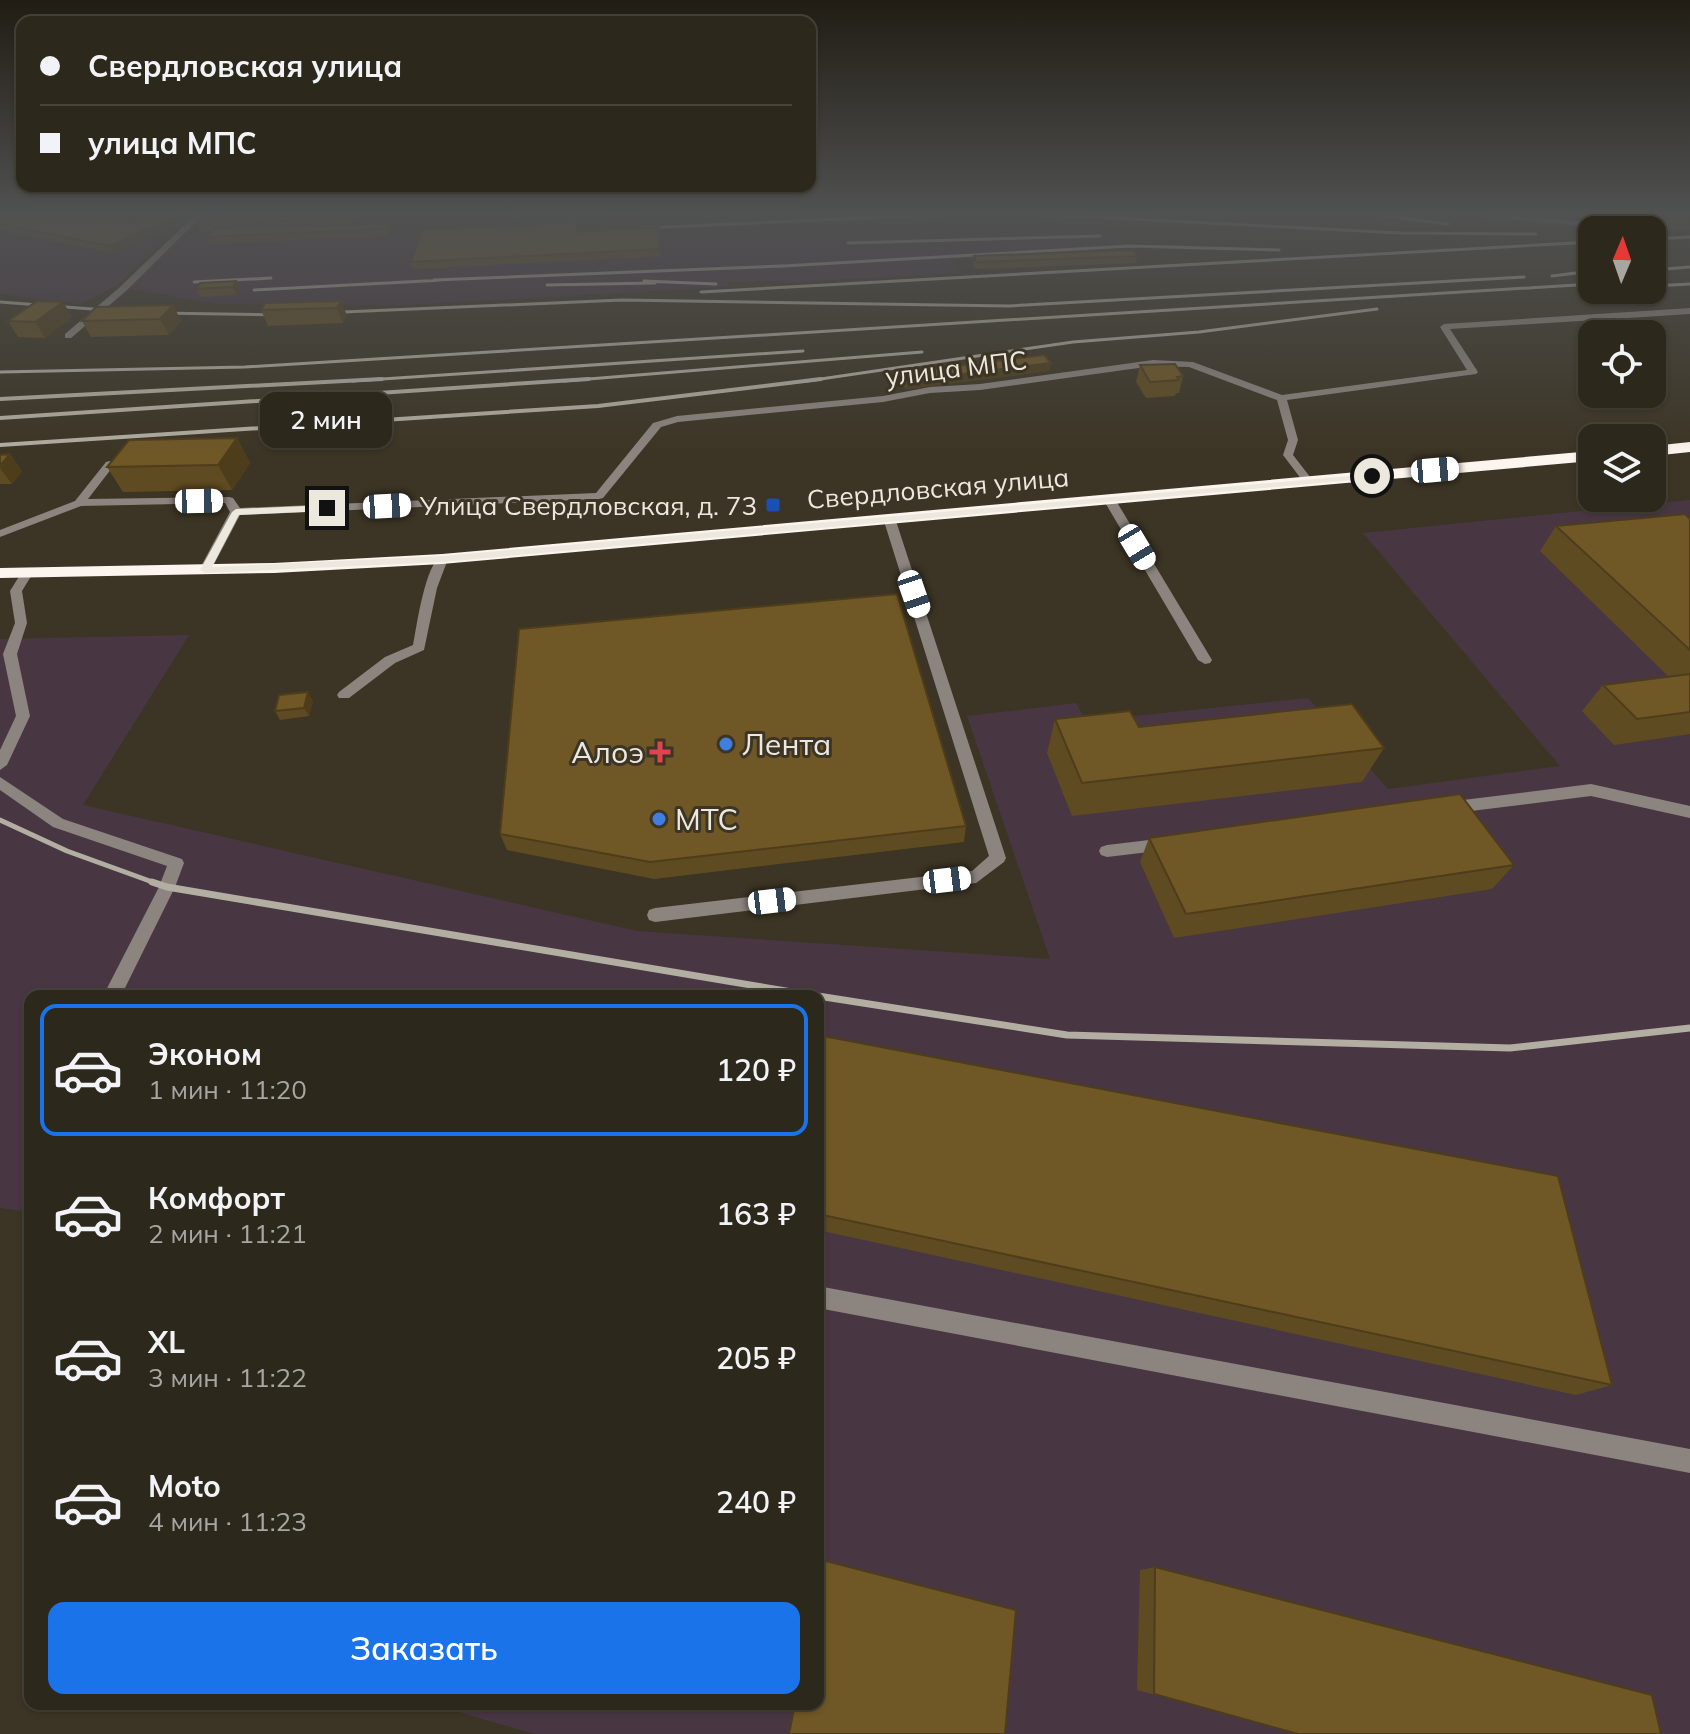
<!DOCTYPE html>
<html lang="ru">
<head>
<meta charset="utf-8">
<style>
	:root { --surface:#2d281c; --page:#353025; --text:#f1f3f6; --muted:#a7a6a3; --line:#48443b; --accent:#1a73e8 }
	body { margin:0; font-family:Mulish,sans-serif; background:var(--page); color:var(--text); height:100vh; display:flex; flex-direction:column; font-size:30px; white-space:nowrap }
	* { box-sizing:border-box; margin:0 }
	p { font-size:26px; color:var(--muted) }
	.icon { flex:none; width:44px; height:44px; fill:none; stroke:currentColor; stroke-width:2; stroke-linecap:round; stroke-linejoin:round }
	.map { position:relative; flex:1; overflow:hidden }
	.panel { position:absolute; left:24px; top:990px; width:800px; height:720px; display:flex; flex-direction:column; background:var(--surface); border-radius:16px; box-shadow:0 2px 6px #0004,0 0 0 2px var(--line) }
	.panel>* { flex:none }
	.banner { position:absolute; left:16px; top:16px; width:800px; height:176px; border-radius:16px; box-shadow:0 2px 6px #0004,0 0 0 2px var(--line); display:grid; align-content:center; height:176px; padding:0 24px; background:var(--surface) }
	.needle { width:52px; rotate:2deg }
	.fabs { position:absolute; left:1578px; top:216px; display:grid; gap:16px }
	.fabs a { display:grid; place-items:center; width:88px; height:88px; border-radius:16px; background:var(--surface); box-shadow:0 2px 6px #0004,0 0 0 2px var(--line); font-size:40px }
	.end { position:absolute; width:36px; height:36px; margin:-18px; border:10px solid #ede8de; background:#111; box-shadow:0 0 0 4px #111 }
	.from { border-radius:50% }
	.bubble { position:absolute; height:56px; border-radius:16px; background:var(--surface); box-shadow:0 2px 6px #0004,0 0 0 2px var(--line); font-size:26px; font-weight:600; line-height:56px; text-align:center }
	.car { position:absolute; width:24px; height:48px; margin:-24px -12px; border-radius:10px; box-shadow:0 0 6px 2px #0007; background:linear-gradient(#fff 24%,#345 0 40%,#fff 0 76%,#345 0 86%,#fff 0) }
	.banner b { display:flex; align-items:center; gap:28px; height:76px; font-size:30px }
	.banner b+b { border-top:2px solid var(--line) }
	.banner i { width:20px; height:20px; background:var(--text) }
	ul { padding:14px 0 0; list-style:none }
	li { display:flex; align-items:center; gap:24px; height:132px; margin:0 16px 12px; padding:0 8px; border:4px solid transparent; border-radius:16px }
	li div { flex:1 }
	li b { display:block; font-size:30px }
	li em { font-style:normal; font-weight:600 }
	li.active { border-color:var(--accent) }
	li>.icon { width:72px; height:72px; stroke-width:1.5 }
	.cta { display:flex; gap:16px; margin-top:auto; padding:16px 24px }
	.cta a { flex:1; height:92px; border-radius:16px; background:var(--accent); color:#fff; font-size:32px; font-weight:600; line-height:92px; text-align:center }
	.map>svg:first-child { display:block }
	.industrial { fill:#483743 }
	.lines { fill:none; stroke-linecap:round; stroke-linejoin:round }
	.lane { fill:#8c847f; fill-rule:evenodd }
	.highway { fill:#fcf4ef; fill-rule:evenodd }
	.rail-far3 { stroke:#b3aea2; stroke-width:3 }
	.rail-far2 { stroke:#b3aea2; stroke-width:4 }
	.rail-far1 { stroke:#b3aea2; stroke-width:5 }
	.rail { stroke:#b3aea2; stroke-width:7 }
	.wall { fill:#5f4b21 }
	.shaded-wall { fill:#4e3d1b }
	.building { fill:#6f5726; stroke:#4e3d1b; stroke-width:2 }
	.route { fill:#ede8de }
	.transit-dot { fill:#1a4fb4; stroke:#3c3525; stroke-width:3 }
	.shop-dot { fill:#3f7fe0; stroke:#3c3525; stroke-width:3 }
	.health-dot { fill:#e0444e; stroke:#3c3525; stroke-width:3 }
	.labels { text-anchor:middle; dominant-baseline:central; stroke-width:6; stroke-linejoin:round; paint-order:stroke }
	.far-street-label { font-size:26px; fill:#ede8de; stroke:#3c3525 }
	.far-poi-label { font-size:26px; fill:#ede8de; stroke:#3c3525; text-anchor:end }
	.poi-label { font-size:30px; fill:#ede8de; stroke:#3c3525; text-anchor:start }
</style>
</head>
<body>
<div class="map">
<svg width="1690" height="1734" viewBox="0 0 1690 1734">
	<rect width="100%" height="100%" fill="#3c3525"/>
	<path class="industrial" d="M0,212H191L116,286L80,304L0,294Z
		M519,212H595L594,216L600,221L611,223L682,222L796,212H1072L1132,248L953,260L959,273L799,282L728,281V287L402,305L217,304L128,289L173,242L191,234L514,225Z
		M1690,500V1734H534L432,1704H818V996H30V1212L0,1208V639L189,635L83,805L637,931L1050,959L967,716L1076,703L1086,721L1308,698L1388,789L1560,766L1363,533Z"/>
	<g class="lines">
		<path class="lane" d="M198,212H206L126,291L71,338H65V334L120,287Z
			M1435,212H1461L1574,221L1649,219L1653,221L1649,223L1574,225Z
			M1690,308V314L1450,329L1478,372L1476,374L1287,400L1298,440L1293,455L1314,482L1309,485L1305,484L1283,455L1288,440L1277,400L1189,367L1153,366L980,390L930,393L883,402L678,422L661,427L603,498L599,499L240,515L211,570L205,574L199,570L230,512L225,503L81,506L0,537V530L75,501L106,462L110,461L115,464L88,499L229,497L233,498L240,508L596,493L653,423L677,416L883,396L930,387L980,384L1153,360L1193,362L1282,395L1467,370L1440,327L1444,324Z
			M1109,496L1115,499L1212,660L1210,663L1205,664L1198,660L1103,499Z
			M889,515L895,518L1006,858L1004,862L976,883L655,922L649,920L647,915L649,910L655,908L972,871L989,856L883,518Z
			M442,555L448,559L437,588L424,650L395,663L349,698H339L337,695L339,692L385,657L413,645C417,625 425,564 442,555Z
			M27,569L33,573L22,591L27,623L17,654L30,716L7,765L0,770V750L16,716L3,654L15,623L10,591L23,570Z
			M0,777L63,819L182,859L184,863L175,887L121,996H103L159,887L167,866L53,827L0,790Z
			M1591,784L1690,806V818L1591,796L1447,814L1439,808L1447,802Z
			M1166,838L1174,844L1166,850L1107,857L1101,855L1099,851L1101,847L1107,845Z
			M818,1286L1690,1449V1473L818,1308Z"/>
		<path class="highway" d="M1690,442V452L1652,456V446Z
			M1592,451V461L442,564L274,573L0,578V568L274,563L442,554Z"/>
		<path class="rail-far3" d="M1355,212L1448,224
			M643,228L995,212L1401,233L1536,234
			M1652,239L1690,237
			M848,243L1100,236
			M1652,270L1690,267
			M1552,276L1592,271
			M434,280L783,266L1130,246L1279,250
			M644,281L716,284
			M194,282L271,278
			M547,285L655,283
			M1652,286L1690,284
			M254,290L444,280
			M701,292L1592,242
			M0,302L118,311
			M157,313L285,315
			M321,313L622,300L1009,306L1524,277
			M0,372L245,367L1592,284
			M352,381L803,351
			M564,381L922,352
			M807,381L1073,342L1199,332L1377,309"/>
		<path class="rail-far2" d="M0,399L382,379
			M0,418L589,379
			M0,445L598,406L821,379"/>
		<path class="rail-far1" d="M0,820L67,851L158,884"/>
		<path class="rail" d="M152,882L167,887L816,996
			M818,996L1067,1035L1510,1048L1690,1028"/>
	</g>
	<path class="wall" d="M0,212L131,223L176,225L113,253L0,231Z
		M201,212H322L318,216H326L324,212H360L356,217H354L355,222L354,225L388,224L390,231L388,236L209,244L206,237L210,231L200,232L197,224L202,219L199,214Z
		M1690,218V230H1633L1627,226L1631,219Z
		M577,222L578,231L660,234L661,256L413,269L411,262Z
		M974,256H1137L1136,263L975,269L973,264Z
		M236,281L240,289L236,295L200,297L196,289Z
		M341,301L347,316L343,323L268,326L261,310Z
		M63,302L72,317L45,338L18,337L8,321Z
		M173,305L181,321L169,335L91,337L82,321Z
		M1051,363L1049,371L906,389L901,381L902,373Z
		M1140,365L1183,376L1179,393H1176L1175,396L1146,398L1136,382Z
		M237,438L250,463L232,490L123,492L107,467Z
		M10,454L22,471L12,484H0V455Z
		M1690,519V734L1614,745L1582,711L1603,685L1668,676L1540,551L1556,526Z
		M313,701L309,716L280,720L275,711Z
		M1055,719L1139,727L1384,748L1362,782L1072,816L1047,753Z
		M966,826L964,842L654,879L507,850L500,834Z
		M1149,838L1514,865L1492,889L1174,938L1140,862Z
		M818,1035L1612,1385L1576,1395L818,1230Z
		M1155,1567L1298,1734L1137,1690L1140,1570Z"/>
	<path class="shaded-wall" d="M314,212H322L316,218Z
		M617,212H647L617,215Z
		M353,215L355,222L352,227L350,220Z
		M173,218L176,225L113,253L109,246Z
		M388,224L390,231L388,236L386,229Z
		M236,281L240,289L236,295L233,287Z
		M341,301L347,316L343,323L337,308Z
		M63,302L72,317L45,338L35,322Z
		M173,305L181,321L169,335L160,319Z
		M1051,363L1049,371L906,389L907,381Z
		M237,438L250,463L232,490L218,465Z
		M10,454L22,471L12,484L0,468Z
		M308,692L313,701L309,716L304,708Z"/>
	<path class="building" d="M0,212H73L131,223L151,214L173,218L109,246L0,224Z
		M201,212H298L199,214Z
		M353,215L350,220L197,224L202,219Z
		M1690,218V223L1639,224L1631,219Z
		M577,222L576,232L659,227L660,249L411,262L422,230Z
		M388,224L386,229L206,237L213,228Z
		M1133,250L1137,256L976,262L974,256Z
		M236,281L233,287L196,289L200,283Z
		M37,301L63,302L35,322L8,321Z
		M341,301L337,308L261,310L265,303Z
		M173,305L160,319L82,321L96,307Z
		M1044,355L1051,363L907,381L902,373Z
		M1175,364L1183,376L1177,377L1179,380L1150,382L1140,365Z
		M237,438L218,465L107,467L129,440Z
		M10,454L0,466V455Z
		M1685,514L1690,519V650L1556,526Z
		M897,594L966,826L650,862L500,834L519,629Z
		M1690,674V712L1637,719L1603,685Z
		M308,692L304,708L275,711L279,695Z
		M1352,704L1384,748L1082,783L1055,719L1130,711L1139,727Z
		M1460,794L1514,865L1186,914L1149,838Z
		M818,1035L1558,1176L1612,1385L818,1214Z
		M822,1560L1016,1610L1005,1734H789L795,1704H818V1584Z
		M1155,1567L1652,1695L1661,1734H1298L1154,1694Z"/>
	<linearGradient id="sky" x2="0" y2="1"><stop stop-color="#211d14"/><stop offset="0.47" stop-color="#505151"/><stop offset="1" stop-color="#505151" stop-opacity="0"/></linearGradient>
	<rect width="1690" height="454" fill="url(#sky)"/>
	<path class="route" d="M1372,474L1375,478L442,562L205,573L200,570L232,512L236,509L327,505L331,508L327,511L239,515L212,567L442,556Z"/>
	<rect class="transit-dot" x="765" y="497" width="16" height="16" rx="4"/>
	<g class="shop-dot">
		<circle cx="726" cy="744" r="8"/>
		<circle cx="659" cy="819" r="8"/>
	</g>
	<path class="health-dot" d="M656 740h8v8h8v8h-8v8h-8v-8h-8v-8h8z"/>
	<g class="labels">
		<g class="far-street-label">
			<text transform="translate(956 368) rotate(-7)">улица МПС</text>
			<text transform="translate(938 488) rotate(-5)">Свердловская улица</text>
		</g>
		<g class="far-poi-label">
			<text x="757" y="505">Улица Свердловская, д. 73</text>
		</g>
		<g class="poi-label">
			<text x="742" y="744">Лента</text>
			<text x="644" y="752" text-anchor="end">Алоэ</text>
			<text x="675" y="819">МТС</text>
		</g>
	</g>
</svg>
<div class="fabs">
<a><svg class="needle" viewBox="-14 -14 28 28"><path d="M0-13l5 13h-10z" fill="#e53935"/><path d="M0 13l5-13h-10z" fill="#a7a6a3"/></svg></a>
<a><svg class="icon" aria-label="locate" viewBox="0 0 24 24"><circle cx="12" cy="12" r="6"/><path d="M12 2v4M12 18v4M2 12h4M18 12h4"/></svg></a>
<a><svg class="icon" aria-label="layers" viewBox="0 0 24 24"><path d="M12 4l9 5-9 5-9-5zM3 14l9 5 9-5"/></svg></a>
</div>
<i class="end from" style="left:1372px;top:476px"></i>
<i class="end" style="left:327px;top:508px"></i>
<div class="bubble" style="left:260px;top:392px;width:132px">2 мин</div>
<i class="car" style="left:1435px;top:470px;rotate:85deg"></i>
<i class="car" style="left:199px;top:501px;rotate:89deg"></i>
<i class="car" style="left:387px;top:506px;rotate:87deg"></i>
<i class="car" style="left:1137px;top:547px;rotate:149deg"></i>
<i class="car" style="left:914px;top:594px;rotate:161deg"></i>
<i class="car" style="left:947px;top:880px;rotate:83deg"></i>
<i class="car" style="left:772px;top:901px;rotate:83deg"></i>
<div class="banner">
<b><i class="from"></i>Свердловская улица</b>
<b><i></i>улица МПС</b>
</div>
<section class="panel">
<ul>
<li class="active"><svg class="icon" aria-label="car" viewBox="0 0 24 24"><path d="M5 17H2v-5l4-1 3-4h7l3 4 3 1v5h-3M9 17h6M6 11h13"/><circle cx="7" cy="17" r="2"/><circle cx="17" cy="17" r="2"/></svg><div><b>Эконом</b><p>1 мин · 11:20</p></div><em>120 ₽</em></li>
<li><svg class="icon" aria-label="car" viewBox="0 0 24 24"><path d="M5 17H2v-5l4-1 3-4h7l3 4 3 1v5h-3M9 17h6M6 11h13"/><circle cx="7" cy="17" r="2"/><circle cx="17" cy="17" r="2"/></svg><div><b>Комфорт</b><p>2 мин · 11:21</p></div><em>163 ₽</em></li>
<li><svg class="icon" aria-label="car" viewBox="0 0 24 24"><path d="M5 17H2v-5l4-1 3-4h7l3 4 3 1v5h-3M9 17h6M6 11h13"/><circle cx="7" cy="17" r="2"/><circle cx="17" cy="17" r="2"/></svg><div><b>XL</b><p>3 мин · 11:22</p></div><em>205 ₽</em></li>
<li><svg class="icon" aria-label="car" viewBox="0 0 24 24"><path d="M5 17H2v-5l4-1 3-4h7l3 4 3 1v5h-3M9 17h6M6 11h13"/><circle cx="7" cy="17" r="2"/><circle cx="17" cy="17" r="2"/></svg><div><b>Moto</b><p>4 мин · 11:23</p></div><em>240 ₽</em></li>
</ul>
<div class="cta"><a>Заказать</a></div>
</section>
</div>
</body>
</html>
